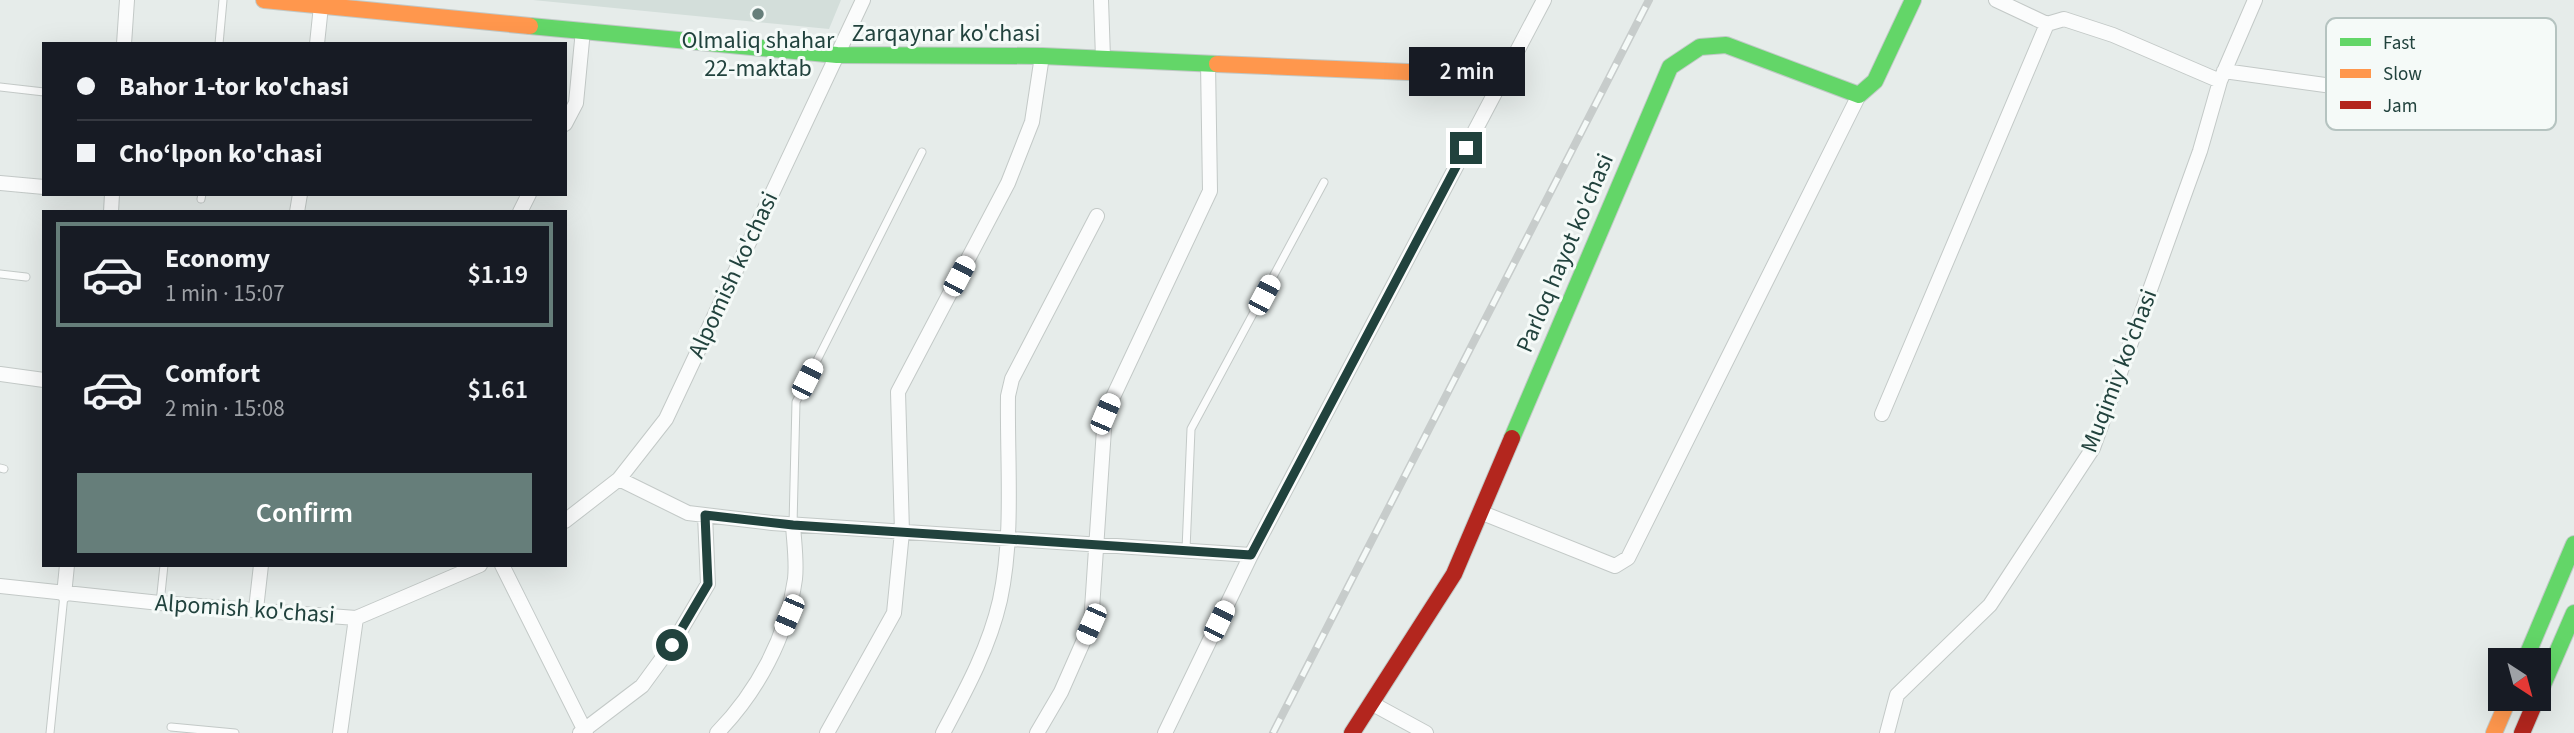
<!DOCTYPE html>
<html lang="en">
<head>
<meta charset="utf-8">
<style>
	:root { --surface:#171b24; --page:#242831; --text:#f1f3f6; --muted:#9ea1a6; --line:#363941; --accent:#667e7a }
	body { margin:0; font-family:"Source Sans 3",sans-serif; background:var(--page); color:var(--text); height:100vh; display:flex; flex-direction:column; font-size:26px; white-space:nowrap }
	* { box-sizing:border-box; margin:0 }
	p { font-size:23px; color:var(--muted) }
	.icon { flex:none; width:38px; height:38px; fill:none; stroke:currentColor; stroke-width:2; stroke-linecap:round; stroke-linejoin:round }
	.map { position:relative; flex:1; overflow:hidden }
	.side { position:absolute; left:42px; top:210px; width:525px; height:357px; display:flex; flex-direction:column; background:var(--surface); border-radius:0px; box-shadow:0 7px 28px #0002 }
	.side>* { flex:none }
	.banner { position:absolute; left:42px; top:42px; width:525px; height:154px; border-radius:0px; box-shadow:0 7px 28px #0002; display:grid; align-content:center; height:154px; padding:0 35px; background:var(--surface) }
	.needle { width:46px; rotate:144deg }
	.controls { position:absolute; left:2488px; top:648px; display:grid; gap:14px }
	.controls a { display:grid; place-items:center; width:63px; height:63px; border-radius:0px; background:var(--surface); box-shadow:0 7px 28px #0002; font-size:35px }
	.end { position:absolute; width:32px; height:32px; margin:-16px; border:9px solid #21423d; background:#fff; box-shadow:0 0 0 4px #fff }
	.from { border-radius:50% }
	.bubble { position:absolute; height:49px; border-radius:0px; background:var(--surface); box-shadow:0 7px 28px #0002; font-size:23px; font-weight:600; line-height:49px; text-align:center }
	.car { position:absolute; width:21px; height:42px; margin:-21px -10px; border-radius:9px; box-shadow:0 0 5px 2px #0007; background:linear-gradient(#fff 24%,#345 0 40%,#fff 0 76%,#345 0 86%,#fff 0) }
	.banner b { display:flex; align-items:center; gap:24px; height:66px; font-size:26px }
	.banner b+b { border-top:2px solid var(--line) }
	.banner i { width:18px; height:18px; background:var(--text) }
	ul { padding:12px 0 0; list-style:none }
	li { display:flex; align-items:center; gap:21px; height:105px; margin:0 14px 10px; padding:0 21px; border:4px solid transparent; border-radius:0px }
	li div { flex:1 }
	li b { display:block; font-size:26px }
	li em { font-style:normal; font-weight:600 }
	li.active { border-color:var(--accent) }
	li>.icon { width:63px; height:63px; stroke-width:1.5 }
	.button { display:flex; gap:14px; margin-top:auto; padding:14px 35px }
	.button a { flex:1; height:80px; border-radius:0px; background:var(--accent); color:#fff; font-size:28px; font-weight:600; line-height:80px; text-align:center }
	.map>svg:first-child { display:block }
	.built { fill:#d3deda }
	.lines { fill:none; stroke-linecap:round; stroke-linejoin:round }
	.lane-casing { stroke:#c3c9c7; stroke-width:9 }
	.street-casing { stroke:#c3c9c7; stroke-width:16 }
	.fast-casing { stroke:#c1c9c7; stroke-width:18 }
	.slow-casing { stroke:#c1c9c7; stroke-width:18 }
	.jam-casing { stroke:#c1c9c7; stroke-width:18 }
	.lane { stroke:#fbfcfc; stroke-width:7 }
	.street { stroke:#fbfcfc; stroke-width:14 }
	.fast { stroke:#63d668; stroke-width:16 }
	.slow { stroke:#ff974d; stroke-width:16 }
	.jam { stroke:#b3261e; stroke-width:16 }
	.rail-casing { stroke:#c7cccb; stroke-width:8 }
	.rail { stroke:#f5faf8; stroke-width:5; stroke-dasharray:16; stroke-linecap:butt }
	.route { stroke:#21423d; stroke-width:9 }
	.poi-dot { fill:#667e7a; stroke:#f5faf8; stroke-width:2.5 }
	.labels { text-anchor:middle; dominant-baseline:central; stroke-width:6; stroke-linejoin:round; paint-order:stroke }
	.street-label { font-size:24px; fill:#21423d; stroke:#f5faf8 }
	.poi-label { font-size:24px; fill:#21423d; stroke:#f5faf8 }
	.key { fill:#f5faf8; stroke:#b5c3c0; stroke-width:2 }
	.key-label { font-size:19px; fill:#21423d }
</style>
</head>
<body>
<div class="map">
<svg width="2574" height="733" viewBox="0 0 2574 733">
	<rect width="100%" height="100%" fill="#e6ecea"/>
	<path class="built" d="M533,0H841L829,29Z"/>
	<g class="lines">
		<defs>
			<path id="lane" d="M219,44L223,0
				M0,87L44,92
				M201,199L202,194
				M0,274L26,277
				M0,468L4,469
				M793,525L796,402L922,152
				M1186,550L1191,429L1324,182
				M160,603L164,565
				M171,727L235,733
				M50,733L64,595"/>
			<path id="street" d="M1101,0L1103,58
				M1996,0L2047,24L2064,19L2113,35L2220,81
				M124,44L127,0
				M317,44L321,6
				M2224,71L2441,101L2458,99L2501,54
				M565,124L576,103L583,30
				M0,183L44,187
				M111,212L112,194
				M297,212L300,194
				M520,212L529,194
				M0,374L44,380
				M1882,414L2047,24
				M619,479L688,513L772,523L1251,555
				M1480,512L1615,566L1628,558L1859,95
				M565,521L619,479L666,419L863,0
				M502,565L586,733
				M0,586L160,603L356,618L480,565
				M64,595L67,565
				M256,609L261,565
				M1371,703L1426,733
				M340,733L356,618
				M580,733L642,686L672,645L708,584L705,515
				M717,733C757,692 787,637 795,579C797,562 794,542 793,525
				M827,733L894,613L902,532L898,392L1008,183L1032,122L1042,56
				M943,733C966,690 989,648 1000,600C1014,535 1007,462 1008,396L1012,379L1097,216
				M1037,733L1061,692L1091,624L1105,414L1210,191L1208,63
				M1165,733L1251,555L1544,0
				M1887,733L1897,695L1990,605L2093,448L2200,151L2220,81L2255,0"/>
			<path id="fast" d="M530,26L837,55L1042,56L1217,64
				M1512,438L1670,67L1700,47L1726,45L1859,95L1875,81L1913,0
				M2525,660L2574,544
				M2539,694L2574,613"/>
			<path id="slow" d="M264,0L530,26
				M1217,64L1504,76
				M2494,733L2509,698"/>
			<path id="jam" d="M1352,733L1454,574L1512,438
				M2522,733L2537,698"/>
		</defs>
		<use href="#lane" class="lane-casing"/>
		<use href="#street" class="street-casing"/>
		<use href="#fast" class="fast-casing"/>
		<use href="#slow" class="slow-casing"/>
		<use href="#jam" class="jam-casing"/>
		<use href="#lane" class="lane"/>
		<use href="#street" class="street"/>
		<use href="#fast" class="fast"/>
		<use href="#slow" class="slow"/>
		<use href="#jam" class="jam"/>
		<defs>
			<path id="rail" d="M1273,733L1649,0"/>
		</defs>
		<use href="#rail" class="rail-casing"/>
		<use href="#rail" class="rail"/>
	</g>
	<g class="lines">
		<path class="route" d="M672,645L708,584L705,515L793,525L1251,555L1466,148"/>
	</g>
	<circle class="poi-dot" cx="758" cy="14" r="7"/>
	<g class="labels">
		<g class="street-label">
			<text x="946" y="33">Zarqaynar ko'chasi</text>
			<text transform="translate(1565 253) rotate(-67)">Parloq hayot ko'chasi</text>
			<text transform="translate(733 275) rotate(-65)">Alpomish ko'chasi</text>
			<text transform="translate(2119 371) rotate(-69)">Muqimiy ko'chasi</text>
			<text transform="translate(245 609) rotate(4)">Alpomish ko'chasi</text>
		</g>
		<g class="poi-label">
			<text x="758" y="40">Olmaliq shahar<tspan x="758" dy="28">22-maktab</tspan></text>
		</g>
	</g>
	<rect x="2326" y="18" width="230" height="112" rx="10" class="key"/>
	<rect x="2340" y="38" width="31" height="8" fill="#63d668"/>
	<rect x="2340" y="69" width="31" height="9" fill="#ff974d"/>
	<rect x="2340" y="101" width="31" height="8" fill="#b3261e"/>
	<g class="key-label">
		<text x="2383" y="49">Fast</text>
		<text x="2383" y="80">Slow</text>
		<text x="2383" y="112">Jam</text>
	</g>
</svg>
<div class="controls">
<a><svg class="needle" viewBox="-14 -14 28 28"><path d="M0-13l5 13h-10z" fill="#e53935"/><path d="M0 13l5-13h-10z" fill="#9ea1a6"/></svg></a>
</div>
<i class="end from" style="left:672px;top:645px"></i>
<i class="end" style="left:1466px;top:148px"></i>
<div class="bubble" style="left:1409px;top:47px;width:116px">2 min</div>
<i class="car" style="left:959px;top:276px;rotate:28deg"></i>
<i class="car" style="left:1264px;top:295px;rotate:28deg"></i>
<i class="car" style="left:807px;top:379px;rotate:27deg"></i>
<i class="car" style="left:1105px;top:414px;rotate:23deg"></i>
<i class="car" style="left:789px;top:615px;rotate:203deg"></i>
<i class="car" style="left:1219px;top:621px;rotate:26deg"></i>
<i class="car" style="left:1091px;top:624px;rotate:204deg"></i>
<div class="banner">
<b><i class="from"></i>Bahor 1-tor ko'chasi</b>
<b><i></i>Cho‘lpon ko'chasi</b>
</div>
<section class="side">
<ul>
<li class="active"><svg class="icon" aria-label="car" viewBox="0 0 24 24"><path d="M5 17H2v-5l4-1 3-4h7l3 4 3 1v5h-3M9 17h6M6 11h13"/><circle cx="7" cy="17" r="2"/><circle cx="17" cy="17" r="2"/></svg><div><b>Economy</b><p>1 min · 15:07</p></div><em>$1.19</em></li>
<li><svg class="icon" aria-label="car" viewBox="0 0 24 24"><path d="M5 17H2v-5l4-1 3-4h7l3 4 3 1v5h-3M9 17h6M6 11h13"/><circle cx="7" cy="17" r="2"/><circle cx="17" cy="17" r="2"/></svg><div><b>Comfort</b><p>2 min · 15:08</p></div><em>$1.61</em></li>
</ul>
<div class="button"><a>Confirm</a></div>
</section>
</div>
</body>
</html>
